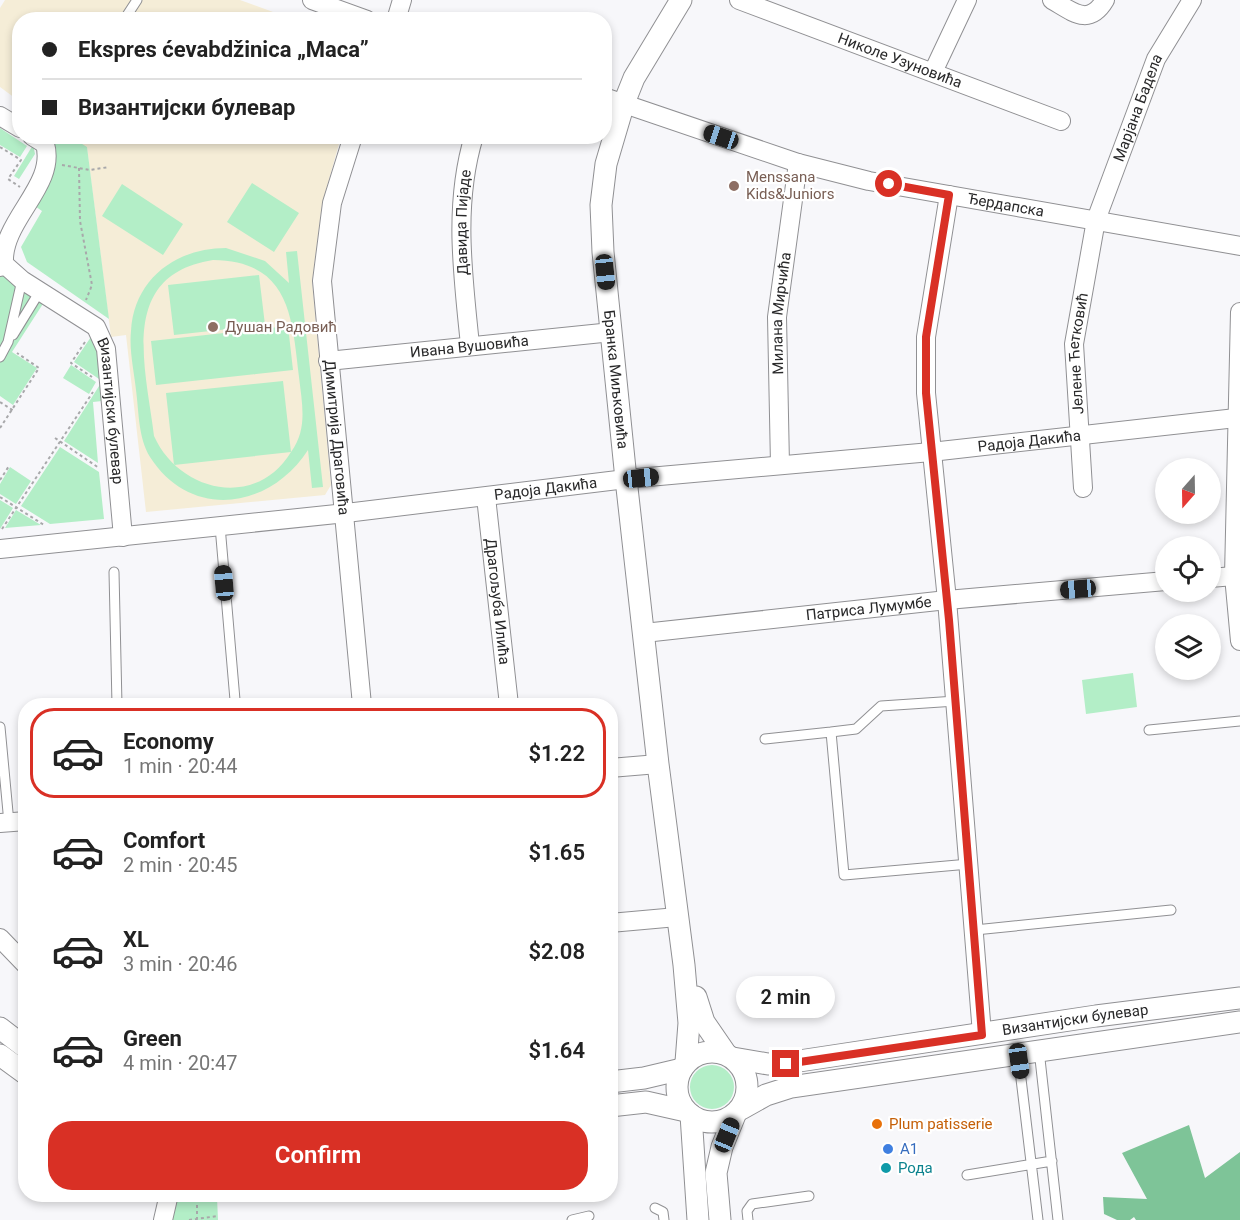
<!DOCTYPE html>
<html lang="en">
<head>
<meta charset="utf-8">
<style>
	:root { --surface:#fff; --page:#f2f2f2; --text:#222; --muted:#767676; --line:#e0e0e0; --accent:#d93025 }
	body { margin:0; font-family:Roboto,sans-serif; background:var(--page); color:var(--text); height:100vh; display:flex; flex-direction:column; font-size:22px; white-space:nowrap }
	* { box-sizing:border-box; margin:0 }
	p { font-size:20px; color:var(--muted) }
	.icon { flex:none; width:33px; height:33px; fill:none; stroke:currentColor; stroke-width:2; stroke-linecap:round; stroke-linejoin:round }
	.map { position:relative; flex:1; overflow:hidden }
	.side { position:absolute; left:18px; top:698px; width:600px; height:504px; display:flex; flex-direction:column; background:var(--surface); border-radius:24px; box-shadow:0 3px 9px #0003 }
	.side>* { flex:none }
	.hud { position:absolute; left:12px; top:12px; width:600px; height:132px; border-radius:24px; box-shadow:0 3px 9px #0003; display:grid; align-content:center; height:132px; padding:0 30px; background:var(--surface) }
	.needle { width:39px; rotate:200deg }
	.controls { position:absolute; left:1155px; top:458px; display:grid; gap:12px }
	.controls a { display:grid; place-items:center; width:66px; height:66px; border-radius:50%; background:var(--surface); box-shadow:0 3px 9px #0003; font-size:30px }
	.end { position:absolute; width:27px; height:27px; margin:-14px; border:8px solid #d93025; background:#fff; box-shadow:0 0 0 3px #fff }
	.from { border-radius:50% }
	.bubble { position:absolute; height:42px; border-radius:21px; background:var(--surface); box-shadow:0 3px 9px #0003; font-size:20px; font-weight:600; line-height:42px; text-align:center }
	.car { position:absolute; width:18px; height:36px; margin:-18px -9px; border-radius:8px; box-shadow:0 0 4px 2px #0007; background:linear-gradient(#222 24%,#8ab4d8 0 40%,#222 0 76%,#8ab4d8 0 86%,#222 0) }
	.hud b { display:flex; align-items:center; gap:21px; height:57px; font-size:22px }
	.hud b+b { border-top:2px solid var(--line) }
	.hud i { width:15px; height:15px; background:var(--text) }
	ul { padding:10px 0 0; list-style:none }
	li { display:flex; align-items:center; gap:18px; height:90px; margin:0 12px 9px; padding:0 18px; border:3px solid transparent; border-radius:24px }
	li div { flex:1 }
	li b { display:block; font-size:22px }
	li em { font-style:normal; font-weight:600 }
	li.on { border-color:var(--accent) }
	li>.icon { width:54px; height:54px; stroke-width:1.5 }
	.cta { display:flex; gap:12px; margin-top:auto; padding:12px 30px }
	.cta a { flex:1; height:69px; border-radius:24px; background:var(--accent); color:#fff; font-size:24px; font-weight:600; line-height:69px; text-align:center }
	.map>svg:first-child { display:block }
	.education { fill:#f5edd7 }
	.green { fill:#b3eec7; fill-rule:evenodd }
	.forest { fill:#7ec498 }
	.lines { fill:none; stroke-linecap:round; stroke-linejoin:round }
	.service-casing { stroke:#909093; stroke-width:11 }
	.minor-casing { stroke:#909093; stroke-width:20 }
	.tertiary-casing { stroke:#909093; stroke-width:23 }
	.path { stroke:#a8a8aa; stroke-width:2; stroke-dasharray:3 3; stroke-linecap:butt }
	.service { stroke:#fff; stroke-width:9 }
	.minor { stroke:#fff; stroke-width:18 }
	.tertiary { stroke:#fff; stroke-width:21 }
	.route { stroke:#d93025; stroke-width:8 }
	.education-dot { fill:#8d6e63; stroke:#fff; stroke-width:2 }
	.food-dot { fill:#e8710a; stroke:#fff; stroke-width:2 }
	.shop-dot { fill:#3f7fe0; stroke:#fff; stroke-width:2 }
	.culture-dot { fill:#0f9aa8; stroke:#fff; stroke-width:2 }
	.labels { text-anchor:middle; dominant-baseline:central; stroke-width:4.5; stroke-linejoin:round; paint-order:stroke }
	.street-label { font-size:15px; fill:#29292a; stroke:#fff }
	.education-label { font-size:15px; fill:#785e54; stroke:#fff; text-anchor:start }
	.food-label { font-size:15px; fill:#c56008; stroke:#fff; text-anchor:start }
	.shop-label { font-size:15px; fill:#366cbe; stroke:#fff; text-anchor:start }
	.culture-label { font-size:15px; fill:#0d838f; stroke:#fff; text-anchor:start }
</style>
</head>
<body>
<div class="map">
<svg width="1240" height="1220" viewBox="0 0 1240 1220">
	<rect width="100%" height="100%" fill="#f7f7fa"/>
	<path class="education" d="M5,0H240L292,19L20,20L19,101L0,87V8Z
		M72,137H341L322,204L312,282L331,485L325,495L146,512L126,335L111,337L87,148Z"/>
	<path class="green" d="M0,128L27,146L20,157L0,145Z
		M49,137H71L87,147L109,319L27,262L21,247L42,211L29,202Z
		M33,145L35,154L19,179L14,176Z
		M252,183L299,213L274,252L227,222Z
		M122,184L183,224L163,255L102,216Z
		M226,248L265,261L289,283L286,252L297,251L323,487L312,488L308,450C270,509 191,521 150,457C138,437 139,412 136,390C134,371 129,350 131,331C134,279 176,248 226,248ZM213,260C290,261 292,317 299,377C302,404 308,429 291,452L283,381L166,393L174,465L291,452C256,510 179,492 154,436C146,368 117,275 213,260Z
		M0,267L48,296L12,352L37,368L13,405L0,396Z
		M259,275L265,325L174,335L168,285Z
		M288,326L293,370L156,385L151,341Z
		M97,328L108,367L99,379L74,362Z
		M71,365L96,382L89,394L63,378Z
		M108,372L111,400L93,402L98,463L64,441Z
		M60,447L99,472L104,519L50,524L21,506Z
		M10,467L31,481L16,504L0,494V484Z
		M0,500L13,508L0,529Z
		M16,510L41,525L5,528Z
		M1133,673L1137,707L1086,714L1082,680Z
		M690 1087a22 22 0 1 1 44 0a22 22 0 1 1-44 0Z
		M217,1197L218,1220H170L171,1202Z"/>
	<path class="forest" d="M1189,1125L1205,1178L1240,1152V1220H1136L1134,1217L1130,1220H1117L1104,1214L1103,1197L1147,1199L1122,1153Z"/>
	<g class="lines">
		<defs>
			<path id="service" d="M124,20L137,0
				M13,335L40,291
				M0,357L8,342L22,280
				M220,526L235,700L233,705
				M114,572L117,705
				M956,701L881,706L856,729L831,732L844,875L969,864
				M0,727L9,823
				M1149,730L1240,721
				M765,739L831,732
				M975,930L1171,910
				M1039,1050L1058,1220
				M1018,1054L1038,1220
				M967,1175L1052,1161
				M655,1208L663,1212L664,1220
				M572,1220L589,1216
				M748,1220L747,1211L752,1204L809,1196"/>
			<g id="minor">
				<path d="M312,0L367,20"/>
				<path id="s1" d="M739,0L1061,121"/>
				<path d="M1052,0C1073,12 1089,27 1105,0"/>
				<path d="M396,20L402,0"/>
				<path d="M933,72L967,0"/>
				<path id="s2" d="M604,97L798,163L869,181L1240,246"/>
				<path d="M0,116L20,128"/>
				<path id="s3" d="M353,136L332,203L322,281L362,705"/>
				<path d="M949,195L926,337V393L947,600L982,1034"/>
				<path id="s4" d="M4,264L22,280L96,327L106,349L123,537"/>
				<path d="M0,267L4,264C1,220 57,186 45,144L32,136"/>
				<path d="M1240,312L1234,576L1240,641"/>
				<path id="s5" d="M470,345C463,275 453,205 474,136"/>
				<path id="s6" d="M328,361L612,332"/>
				<path id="s7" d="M780,465L777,317L798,163"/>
				<path id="s8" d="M1083,488L1074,344L1096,220L1156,59L1192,0"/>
				<path id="s9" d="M486,497L509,705"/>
				<path id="s10" d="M0,549L346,513L626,479L931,452L1236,418"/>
				<path d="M1210,578L1234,576"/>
				<path id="s11" d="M644,633L947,600L1166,581"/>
				<path d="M610,768L658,764"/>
				<path d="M0,823L26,821"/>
				<path d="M610,923L677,917"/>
				<path d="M0,938L26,965"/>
				<path d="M163,1220L169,1194"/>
			</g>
			<g id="tertiary">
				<path id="s12" d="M681,0L634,78L624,103L606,164L601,205L603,252L626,479L658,764L684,965L689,1023L686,1062"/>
				<path d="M696,997L704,1022L726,1054"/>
				<path d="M0,1028L26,1048"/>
				<circle cx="712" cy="1087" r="35"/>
				<path d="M0,1055L26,1074"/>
				<path id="s13" d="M733,1058L768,1064L786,1063L1096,1016L1240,998"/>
				<path d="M610,1082L644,1078L682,1069"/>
				<path d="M610,1106L646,1102L686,1111"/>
				<path d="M741,1109L766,1095L791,1087L1240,1022"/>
				<path d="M691,1115L698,1220"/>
				<path d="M720,1220L716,1173L722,1147L735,1115"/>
			</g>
		</defs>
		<use href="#service" class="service-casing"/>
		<use href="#minor" class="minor-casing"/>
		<use href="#tertiary" class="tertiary-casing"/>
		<path class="path" d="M0,147L21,160L8,179L20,187
			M62,165L90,170L109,167
			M79,168L80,221L92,285L86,300
			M85,342L71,363L92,377
			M0,402L14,411
			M0,428L39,368L17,353
			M55,438L99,468
			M0,480L9,466
			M0,497L44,525
			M2,529L93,392
			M189,1220L218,1216
			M197,1220V1198"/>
		<use href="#service" class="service"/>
		<use href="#minor" class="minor"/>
		<use href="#tertiary" class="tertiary"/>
	</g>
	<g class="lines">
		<path class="route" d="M786,1064L982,1035L949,620L926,393V337L949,195L889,184"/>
	</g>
	<g class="education-dot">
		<circle cx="734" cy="186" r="6"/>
		<circle cx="213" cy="327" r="6"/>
	</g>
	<circle class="food-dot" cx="877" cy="1124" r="6"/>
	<circle class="shop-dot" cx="888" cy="1149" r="6"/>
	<circle class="culture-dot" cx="886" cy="1168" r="6"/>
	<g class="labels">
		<g class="street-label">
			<text stroke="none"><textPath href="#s1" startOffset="172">Николе Узуновића</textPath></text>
			<text stroke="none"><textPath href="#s8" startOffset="390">Марјана Бадела</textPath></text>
			<text stroke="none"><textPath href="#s2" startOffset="417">Ђердапска</textPath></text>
			<text stroke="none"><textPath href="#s5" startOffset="123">Давида Пијаде</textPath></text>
			<text stroke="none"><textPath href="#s7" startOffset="152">Милана Мирчића</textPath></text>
			<text stroke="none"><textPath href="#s6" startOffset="142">Ивана Вушовића</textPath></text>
			<text stroke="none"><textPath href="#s8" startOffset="135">Јелене Ћетковић</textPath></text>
			<text stroke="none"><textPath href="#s12" startOffset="398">Бранка Миљковића</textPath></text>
			<text stroke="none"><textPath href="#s4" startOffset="198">Византијски булевар</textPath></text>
			<text stroke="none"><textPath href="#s3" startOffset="306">Димитрија Драговића</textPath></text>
			<text stroke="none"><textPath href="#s10" startOffset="1035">Радоја Дакића</textPath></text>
			<text stroke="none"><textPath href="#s10" startOffset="549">Радоја Дакића</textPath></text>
			<text stroke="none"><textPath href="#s9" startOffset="105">Драгољуба Илића</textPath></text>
			<text stroke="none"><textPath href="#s11" startOffset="226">Патриса Лумумбе</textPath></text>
			<text stroke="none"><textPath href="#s13" startOffset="346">Византијски булевар</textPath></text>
		</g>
		<g class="education-label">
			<text x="746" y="177">Menssana<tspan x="746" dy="17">Kids&amp;Juniors</tspan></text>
			<text x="225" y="327">Душан Радовић</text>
		</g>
		<g class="food-label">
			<text x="889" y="1124">Plum patisserie</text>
		</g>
		<g class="shop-label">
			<text x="900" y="1149">A1</text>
		</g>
		<g class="culture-label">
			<text x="898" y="1168">Рода</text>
		</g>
	</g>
</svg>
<div class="controls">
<a><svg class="needle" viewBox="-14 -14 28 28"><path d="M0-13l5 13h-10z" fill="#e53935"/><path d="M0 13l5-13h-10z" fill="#767676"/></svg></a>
<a><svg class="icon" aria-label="locate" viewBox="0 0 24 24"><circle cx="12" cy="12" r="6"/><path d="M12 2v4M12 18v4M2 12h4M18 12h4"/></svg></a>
<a><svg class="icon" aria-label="layers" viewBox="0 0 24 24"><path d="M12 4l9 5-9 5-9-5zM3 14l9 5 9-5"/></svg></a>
</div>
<i class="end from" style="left:889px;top:184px"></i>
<i class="end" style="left:786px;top:1064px"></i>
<div class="bubble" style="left:736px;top:976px;width:99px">2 min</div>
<i class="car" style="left:721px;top:137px;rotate:289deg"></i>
<i class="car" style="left:605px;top:272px;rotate:174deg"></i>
<i class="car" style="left:641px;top:478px;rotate:84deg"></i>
<i class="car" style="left:224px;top:583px;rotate:355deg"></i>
<i class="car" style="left:1078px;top:589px;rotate:265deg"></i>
<i class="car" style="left:1019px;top:1061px;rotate:172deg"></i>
<i class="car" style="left:727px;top:1135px;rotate:22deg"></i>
<div class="hud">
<b><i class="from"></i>Ekspres ćevabdžinica „Maca”</b>
<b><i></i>Византијски булевар</b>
</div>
<section class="side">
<ul>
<li class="on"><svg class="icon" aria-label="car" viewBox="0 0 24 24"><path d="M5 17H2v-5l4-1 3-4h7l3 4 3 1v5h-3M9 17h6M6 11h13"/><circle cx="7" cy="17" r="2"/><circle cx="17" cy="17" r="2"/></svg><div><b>Economy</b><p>1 min · 20:44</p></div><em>$1.22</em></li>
<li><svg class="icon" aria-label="car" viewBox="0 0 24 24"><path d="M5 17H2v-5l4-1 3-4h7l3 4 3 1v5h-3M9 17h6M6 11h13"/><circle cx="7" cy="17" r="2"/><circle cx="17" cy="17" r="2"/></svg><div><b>Comfort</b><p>2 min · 20:45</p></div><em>$1.65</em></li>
<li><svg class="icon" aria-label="car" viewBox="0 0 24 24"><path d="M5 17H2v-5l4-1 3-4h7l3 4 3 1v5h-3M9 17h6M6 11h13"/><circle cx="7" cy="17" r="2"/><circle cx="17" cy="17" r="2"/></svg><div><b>XL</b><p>3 min · 20:46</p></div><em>$2.08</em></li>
<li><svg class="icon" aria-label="car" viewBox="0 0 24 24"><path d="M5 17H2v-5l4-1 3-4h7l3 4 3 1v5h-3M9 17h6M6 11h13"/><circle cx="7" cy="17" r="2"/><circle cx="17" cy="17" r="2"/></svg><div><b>Green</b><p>4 min · 20:47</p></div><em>$1.64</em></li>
</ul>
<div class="cta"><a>Confirm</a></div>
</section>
</div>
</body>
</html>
